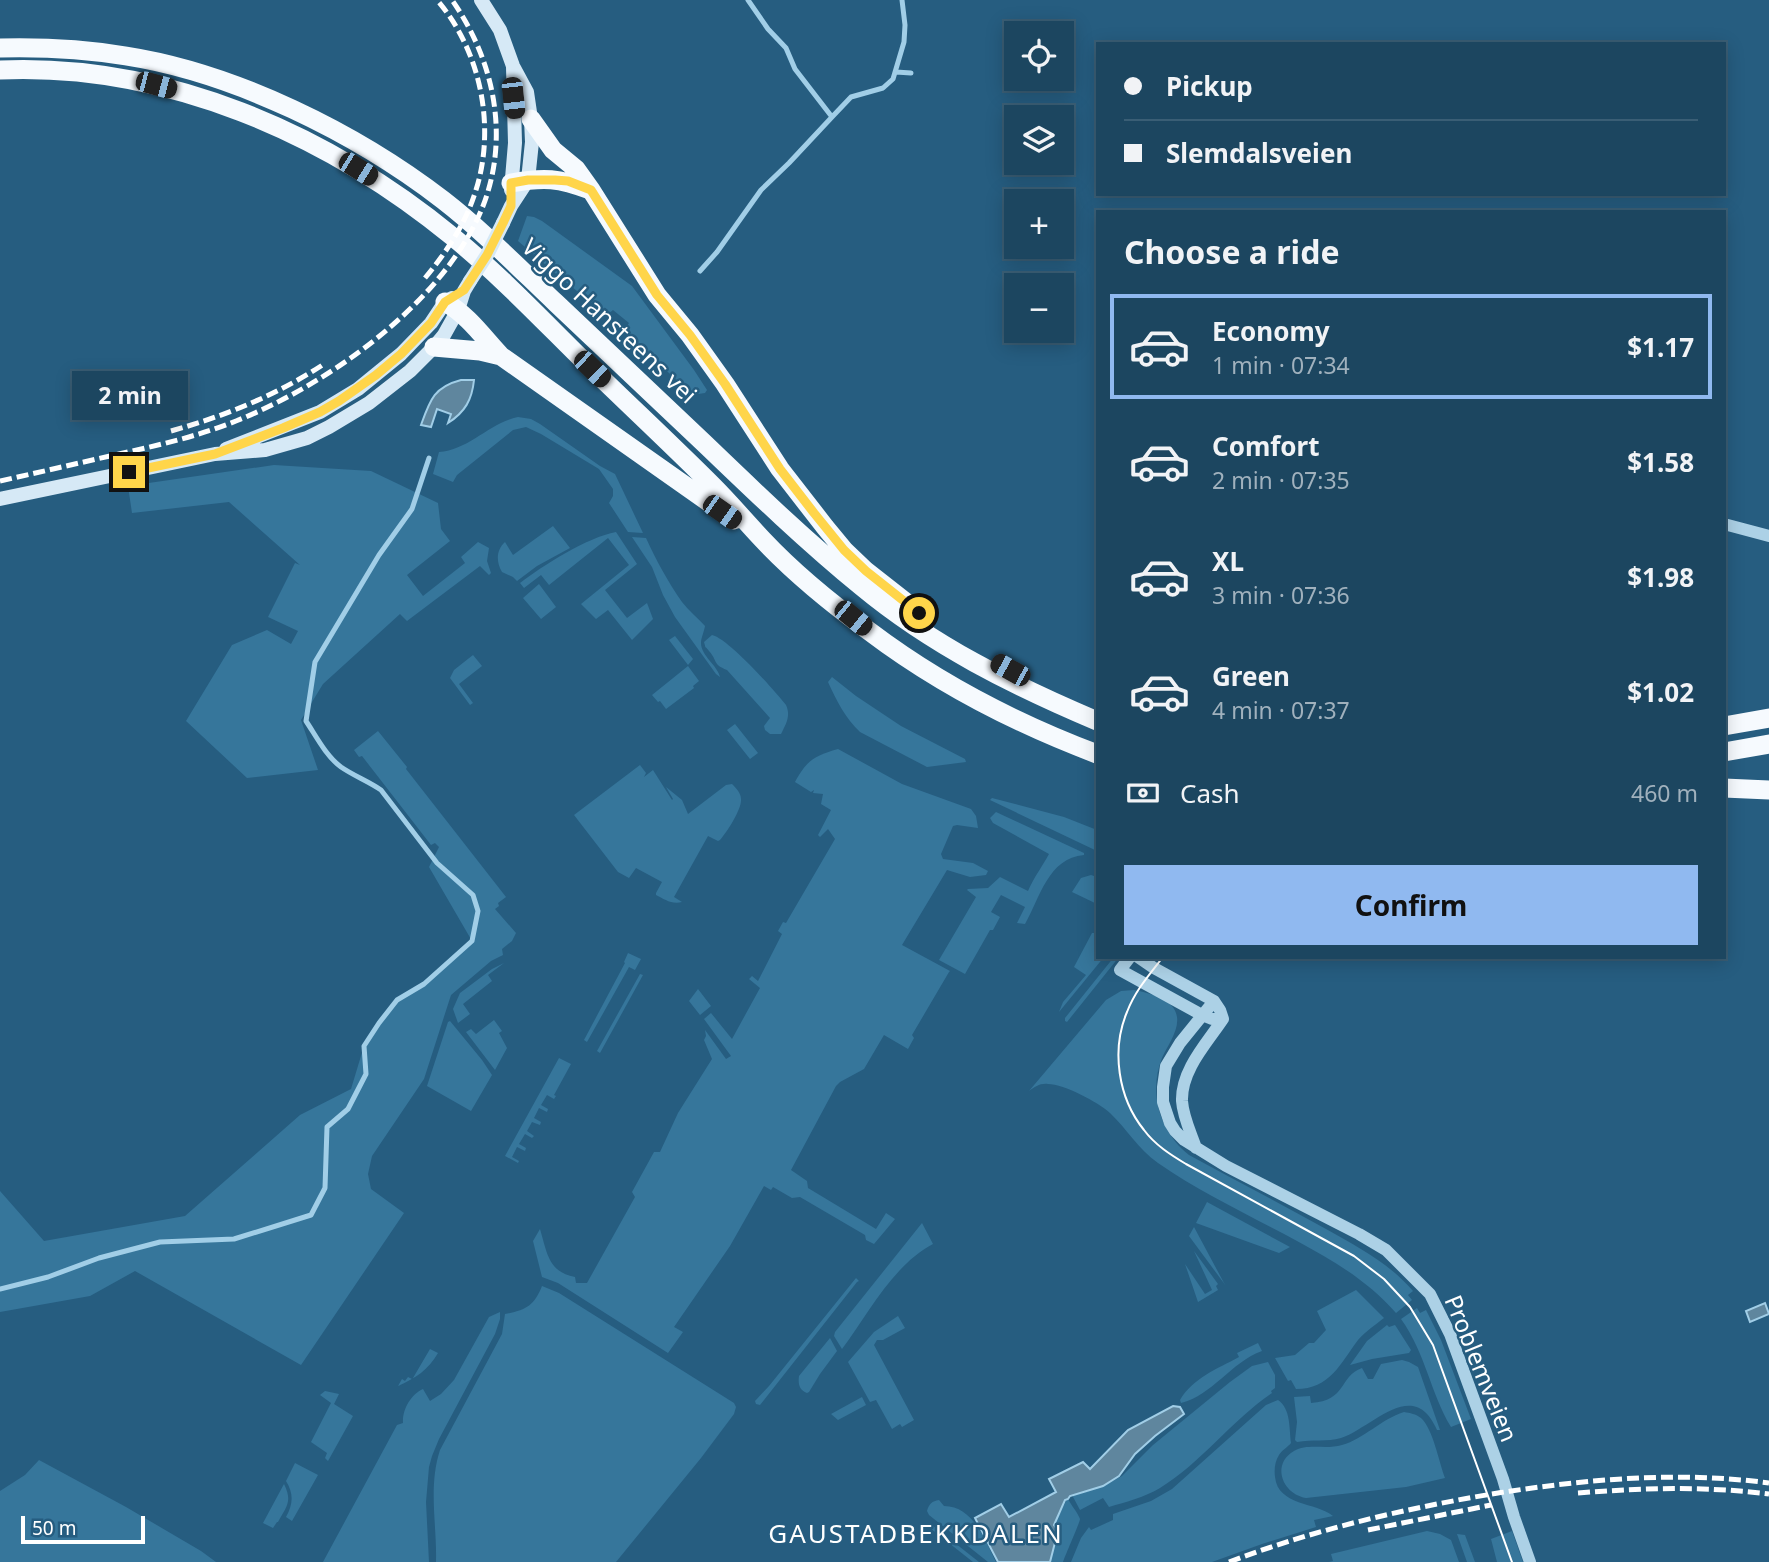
<!DOCTYPE html>
<html lang="en">
<head>
<meta charset="utf-8">
<style>
	:root { --surface:#1c4660; --page:#254d66; --text:#f1f3f6; --muted:#a0b1bd; --line:#3a5e75; --accent:#90b9f0 }
	body { margin:0; font-family:"Noto Sans",sans-serif; background:var(--page); color:var(--text); height:100vh; display:flex; flex-direction:column; font-size:26px; white-space:nowrap }
	* { box-sizing:border-box; margin:0 }
	p { font-size:23px; color:var(--muted) }
	.icon { flex:none; width:38px; height:38px; fill:none; stroke:currentColor; stroke-width:2; stroke-linecap:round; stroke-linejoin:round }
	.map { position:relative; flex:1; overflow:hidden }
	.panel { position:absolute; left:1096px; top:210px; width:630px; height:749px; display:flex; flex-direction:column; background:var(--surface); border-radius:0px; box-shadow:0 4px 18px #0003,0 0 0 2px var(--line) }
	.panel>* { flex:none }
	.banner { position:absolute; left:1096px; top:42px; width:630px; height:154px; border-radius:0px; box-shadow:0 4px 18px #0003,0 0 0 2px var(--line); display:grid; align-content:center; height:154px; padding:0 28px; background:var(--surface) }
	.controls { position:absolute; left:1004px; top:21px; display:grid; gap:14px }
	.controls a { display:grid; place-items:center; width:70px; height:70px; border-radius:0px; background:var(--surface); box-shadow:0 4px 18px #0003,0 0 0 2px var(--line); font-size:35px }
	.scale { position:absolute; left:21px; bottom:18px; width:124px; box-sizing:border-box; padding-left:7px; border:4px solid #fff; border-top:0; font-size:19px; line-height:24px; white-space:nowrap; color:#fff; -webkit-text-stroke:5px #265d80; paint-order:stroke }
	.end { position:absolute; width:32px; height:32px; margin:-16px; border:9px solid #ffd54a; background:#111; box-shadow:0 0 0 4px #111 }
	.from { border-radius:50% }
	.bubble { position:absolute; height:49px; border-radius:0px; background:var(--surface); box-shadow:0 4px 18px #0003,0 0 0 2px var(--line); font-size:23px; font-weight:700; line-height:49px; text-align:center }
	.car { position:absolute; width:21px; height:42px; margin:-21px -10px; border-radius:9px; box-shadow:0 0 5px 2px #0007; background:linear-gradient(#222 24%,#8ab4d8 0 40%,#222 0 76%,#8ab4d8 0 86%,#222 0) }
	.banner b { display:flex; align-items:center; gap:24px; height:66px; font-size:26px }
	.banner b+b { border-top:2px solid var(--line) }
	.banner i { width:18px; height:18px; background:var(--text) }
	ul { padding:0; list-style:none }
	li { display:flex; align-items:center; gap:21px; height:105px; margin:0 14px 10px; padding:0 14px; border:4px solid transparent; border-radius:0px }
	li div { flex:1 }
	li b { display:block; font-size:26px }
	li em { font-style:normal; font-weight:700 }
	li.on { border-color:var(--accent) }
	li>.icon { width:63px; height:63px; stroke-width:1.5 }
	h2 { padding:0 28px; font-size:32px; line-height:84px }
	.pay { display:flex; align-items:center; gap:18px; height:77px; padding:0 28px; font-size:26px }
	.pay p { margin-inline-start:auto }
	.primary-button { display:flex; gap:14px; margin-top:auto; padding:14px 28px }
	.primary-button a { flex:1; height:80px; border-radius:0px; background:var(--accent); color:#111; font-size:28px; font-weight:700; line-height:80px; text-align:center }
	.map>svg:first-child { display:block }
	.green { fill:#36769b }
	.water { fill:#5f869e; stroke:#a1cee7; stroke-width:2 }
	.lines { fill:none; stroke-linecap:round; stroke-linejoin:round }
	.stream { stroke:#a1cee7; stroke-width:5 }
	.tertiary { stroke:#acd1e6; stroke-width:12 }
	.secondary { stroke:#d6e9f6; stroke-width:14 }
	.trunk { stroke:#f6fafe; stroke-width:19 }
	.tram { stroke:#fff; stroke-width:2 }
	.rail { stroke:#fff; stroke-width:5; stroke-dasharray:12 5; stroke-linecap:butt }
	.secondary-bridge { stroke:#d6e9f6; stroke-width:14 }
	.route { stroke:#ffd54a; stroke-width:9 }
	.labels { text-anchor:middle; dominant-baseline:central; stroke-width:5; stroke-linejoin:round; paint-order:stroke }
	.street-label { font-size:24px; fill:#fff; stroke:#265d80 }
	.neighbourhood-label { font-size:26px; letter-spacing:2px; fill:#fff; stroke:#265d80 }
</style>
</head>
<body>
<div class="map">
<svg width="1769" height="1562" viewBox="0 0 1769 1562">
	<rect width="100%" height="100%" fill="#265d80"/>
	<path class="green" d="M527,216L534,217L542,221L632,286L694,370L707,390L705,393L698,394L684,387L624,331L629,323L613,310L607,315L562,279L518,241Z
		M518,417L531,419L540,424L600,466L615,474L643,533L628,532L609,503L613,496V489L599,469L541,434L526,427L513,430L457,475L453,482L433,474L439,452C469,450 489,423 518,417Z
		M274,465L371,471L438,503L441,529L450,541L407,575L423,596L465,563L461,557L478,542L489,548L487,561L491,573L489,575L480,566L407,621L400,614L323,684L301,720L318,770L247,778L186,721L232,645L267,630L291,644L298,631L268,617L295,563L300,565L229,502L132,513L128,486Z
		M553,526L570,548L537,566L517,581L513,577L502,572C496,562 496,550 505,542L513,555Z
		M616,532L637,564L605,590L627,618L647,603L653,619L632,640L608,610L596,619L581,604L629,565L608,538L549,585L541,575L524,588L520,583C542,566 588,537 616,532Z
		M632,537L646,538C656,560 668,582 682,602C689,611 698,618 705,626C704,632 701,638 701,643C701,656 718,666 720,677L716,674L675,617L663,595L652,567Z
		M539,584L556,607L541,619L523,598Z
		M712,635C729,639 773,689 786,705C791,716 786,724 781,734H770L765,730L764,726L770,718L727,670C712,664 718,661 709,651C703,643 707,652 704,642Z
		M675,636L693,659L688,665L669,640Z
		M473,655L482,666L459,684L473,703L470,705L450,678L454,670Z
		M688,666L699,681L693,686L694,688L666,709L660,701L658,702L652,695Z
		M832,677L856,696L901,726L965,759L966,762L927,767L860,732C846,719 836,700 828,682Z
		M735,724L758,753L750,759L727,730Z
		M378,731L407,767L406,769L506,897L498,903L499,906L495,909L516,933L512,941L502,949L503,955L491,961L451,995L424,1079L372,1156L368,1174L371,1189L404,1213L301,1365L135,1271L90,1296L0,1312V1191L44,1241L185,1216L300,1115L351,1089L364,1046L397,1000L424,984L472,941L429,867L439,847L435,843L431,845L362,756L359,757L354,750Z
		M838,749L902,784L971,809L976,816L978,828L957,825L953,826L941,854L943,859L973,863L988,871L986,875L970,877L947,870L902,945L950,971L949,972L912,1035L914,1038L908,1049L884,1035L864,1069L840,1082L836,1086L791,1170L807,1181L808,1188L876,1229L886,1213L895,1219L874,1244L866,1240L865,1235L800,1197L792,1198L773,1187L771,1190L764,1186L730,1246L674,1327L683,1332L668,1353L558,1283L542,1277L533,1241L540,1229C547,1252 548,1272 575,1277L576,1283H587L635,1197L632,1192L654,1152H660L678,1113L712,1059L704,1040L706,1036L705,1030L726,1059L731,1056L704,1019L711,1013L732,1039L760,988L749,979L752,976L758,981L782,934L778,931L783,922L786,923L835,839L828,829L820,837L818,835L831,810L821,804L823,794L813,793L814,790L811,792L795,782C807,760 814,756 838,749Z
		M640,765L646,773L644,777L653,770L672,800L673,799L666,787L682,800L688,814L726,785L732,784C736,788 741,793 741,799C742,809 727,832 720,840L718,841L708,836L674,897L682,902C672,905 664,899 656,895V893L662,882L636,868L629,878L618,872L574,815Z
		M992,798L1064,817L1097,830V851L990,800Z
		M996,812L1084,853V855C1048,858 1040,898 1025,924L1017,923L1025,907L1001,895L991,912L1000,917L993,930H990L965,974L939,960L976,897L967,890L968,889L988,888L1000,877L1028,891C1034,877 1042,867 1049,854L993,823L990,818Z
		M1091,875L1097,877V904L1072,892L1081,878Z
		M1097,927V957H1104L1059,1012L1063,1002L1086,975L1074,967L1092,933H1094Z
		M628,953L641,959L635,970L629,967L587,1042L584,1040L625,963L624,962Z
		M1114,957H1119L1067,1022L1065,1021V1018Z
		M504,963L488,975L492,981L463,1004L470,1014L458,1023L453,1009L460,993L492,969Z
		M640,974L643,975L600,1053L597,1051Z
		M698,989L711,1006L700,1015L689,1001Z
		M1134,990C1149,993 1175,999 1177,1017C1179,1031 1167,1046 1162,1058C1148,1093 1160,1132 1189,1155C1235,1180 1281,1204 1326,1229C1358,1247 1389,1263 1413,1291L1408,1295L1412,1300L1396,1313C1368,1281 1334,1261 1297,1241C1251,1216 1201,1193 1158,1163C1138,1149 1127,1129 1110,1113C1098,1102 1064,1084 1048,1084C1040,1083 1035,1087 1029,1091L1106,1000L1121,991Z
		M494,1020L502,1031L499,1033L507,1048L495,1070L466,1032L471,1029L476,1034Z
		M450,1021L482,1060L492,1075L471,1111L427,1086L448,1022Z
		M559,1058L571,1064L554,1095L556,1096L554,1099L547,1095L541,1105L548,1109L547,1112L539,1108L534,1118L541,1122L540,1125L532,1122L527,1131L534,1136L532,1138L525,1134L519,1144L526,1148L525,1151L517,1147L512,1157L519,1161L518,1163L505,1156Z
		M1207,1202L1290,1247L1279,1253L1196,1223Z
		M922,1223L933,1244C892,1266 869,1313 842,1349L834,1336L835,1332Z
		M1194,1227L1224,1283L1226,1286L1189,1236Z
		M1194,1251L1218,1284L1216,1286L1218,1290L1198,1302L1185,1264L1205,1294L1212,1290Z
		M856,1278L859,1281L857,1282L764,1400L760,1405L756,1404L755,1401L769,1386Z
		M542,1286L559,1293L734,1403L736,1407L734,1414L701,1458L616,1562H436C437,1524 428,1487 440,1450L502,1334L505,1314C526,1310 534,1306 542,1286Z
		M1356,1290L1384,1318C1375,1325 1366,1331 1358,1340C1340,1364 1330,1389 1296,1389L1291,1380L1288,1381L1275,1358L1295,1355L1309,1343H1314L1326,1330L1317,1311Z
		M1417,1308L1420,1313L1426,1310L1441,1340L1471,1419L1451,1427C1430,1392 1426,1354 1401,1319Z
		M500,1312V1319L495,1334L439,1439L432,1456L429,1467L426,1502L429,1562H323L397,1425L403,1423C402,1410 411,1394 423,1389L430,1401L441,1394L454,1380L489,1317Z
		M898,1316L905,1328L883,1340H877L874,1345L914,1420L902,1427L900,1424L892,1429L876,1400L870,1402L848,1362L874,1332Z
		M1387,1325L1389,1327L1395,1325L1397,1328L1411,1350L1409,1353L1372,1359L1350,1365L1367,1341Z
		M830,1338L837,1351L820,1374L809,1392L807,1393C799,1390 798,1384 799,1376Z
		M1258,1343L1262,1351C1231,1362 1213,1395 1181,1403L1180,1400C1193,1378 1217,1369 1239,1357L1237,1353Z
		M430,1349L438,1353C428,1370 416,1378 398,1386L402,1379L405,1381L408,1377L412,1379L413,1378Z
		M1402,1360L1409,1362L1418,1367L1440,1430H1437C1414,1376 1373,1427 1341,1438C1327,1442 1312,1439 1297,1442L1295,1440L1297,1422L1294,1397L1310,1396L1311,1403C1347,1401 1339,1376 1362,1368L1368,1379H1373L1381,1364Z
		M1268,1362L1275,1375V1388L1271,1391L1272,1393C1232,1420 1201,1463 1160,1488C1145,1497 1126,1502 1109,1507L1103,1498L1080,1510L1072,1495L1103,1486L1122,1476L1153,1445L1230,1382L1252,1366Z
		M325,1391L339,1394L334,1404L353,1416L328,1461L325,1458L327,1453L311,1442L331,1403L320,1395Z
		M862,1397L866,1405L838,1420L831,1414Z
		M1278,1400C1291,1409 1289,1428 1291,1443C1288,1447 1282,1450 1279,1455C1275,1461 1274,1469 1275,1477C1278,1506 1316,1502 1333,1516L1314,1520L1316,1527L1262,1544L1212,1562H1071L1081,1538L1089,1527L1091,1530L1113,1520V1514L1151,1501L1172,1489L1266,1405Z
		M1404,1412C1410,1413 1416,1414 1421,1418C1433,1429 1439,1462 1445,1478L1406,1487L1306,1498C1282,1494 1271,1464 1294,1451C1308,1443 1326,1450 1342,1445C1364,1439 1381,1419 1404,1412Z
		M39,1460L126,1507L201,1551L216,1562H0V1491L25,1475Z
		M295,1463L318,1475L292,1521L286,1517C293,1504 294,1494 286,1481Z
		M284,1484C293,1502 286,1507 278,1522H277L273,1528L263,1523Z
		M1067,1499H1068C1071,1505 1078,1513 1080,1519C1080,1522 1065,1556 1063,1562H1050L1058,1531L1054,1525Z
		M939,1500L944,1506C973,1506 985,1540 996,1562H988L929,1515L927,1511C929,1504 932,1501 939,1500Z
		M928,1524L932,1525L979,1562H973L930,1528Z
		M1427,1531L1440,1534L1451,1540L1459,1562H1329L1333,1561L1331,1554Z
		M1512,1531L1523,1562H1497L1491,1539Z
		M1457,1534L1465,1535L1475,1562H1467Z"/>
	<path class="water" d="M461,380H474C472,400 465,412 448,423L451,414L437,409L431,427L421,425C430,400 434,387 461,380Z
		M1765,1303L1769,1314L1750,1322L1746,1311Z
		M1173,1406L1180,1407L1184,1414L1155,1436L1135,1454L1119,1476L1103,1486L1070,1496L1068,1499L1065,1500L1054,1525L1058,1531L1050,1562H998L975,1518L1001,1504L1009,1517L1056,1492L1049,1479L1083,1462L1090,1469L1128,1430Z"/>
	<g class="lines">
		<path class="stream" d="M748,0L768,29L786,48L795,69L832,117
			M896,72L911,73
			M700,271L717,252L761,190L789,163L832,117L851,97L883,88L893,79L904,42L905,25L902,0
			M0,1289L48,1277L99,1258L160,1242L234,1239L311,1215L325,1188L327,1127L348,1109L366,1074L364,1046L379,1023L397,1000L424,984L472,941L478,911L473,895L437,863L381,790C368,781 354,776 341,767C326,756 316,736 306,721L315,662L379,555L412,509L429,458"/>
		<path class="tertiary" d="M1724,524L1769,536
			M1130,957L1120,970L1202,1015L1212,1019H1223
			M1138,957L1154,968L1214,1001L1220,1010L1223,1019
			M1214,1001L1180,1043L1166,1066L1163,1087V1102L1170,1123L1175,1131L1184,1140L1226,1166L1359,1234L1386,1250L1430,1294L1450,1334L1503,1479L1514,1517L1530,1562
			M1196,1148C1191,1133 1183,1117 1182,1101C1181,1070 1207,1043 1223,1019"/>
		<path class="secondary" d="M481,0L500,30L513,66L527,92L531,119L532,142L528,180L511,206L503,223
			M511,190L515,143L513,67
			M226,449L320,412L358,389L401,354L431,323L445,302L452,298
			M0,499L215,454L265,450L307,438L329,427L369,403L410,371L434,347L444,335L458,310L464,291L470,281"/>
		<path class="trunk" d="M0,48C42,47 84,49 126,56C235,73 356,133 443,200C483,231 519,268 556,303C606,350 656,397 705,444C756,493 807,542 862,587C932,645 1014,686 1097,721
			M0,70C166,63 326,133 453,237C501,276 544,322 588,365C630,406 672,445 713,486C730,503 746,522 763,540C794,573 832,604 869,631C939,684 1015,723 1097,754
			M531,119L553,150L576,169L591,190L657,295L690,335L725,384L780,469L825,527L844,550L866,571L917,611
			M511,183C544,177 559,178 590,190
			M445,302C469,316 483,337 501,356L734,520
			M434,347L480,351L501,356
			M1724,726L1769,718
			M1724,752L1769,744
			M1724,788L1769,790"/>
		<path class="tram" d="M1163,957C1149,975 1135,991 1127,1012C1111,1050 1118,1098 1144,1130C1155,1145 1171,1155 1186,1164L1354,1256L1384,1279L1410,1307L1433,1345L1512,1562"/>
		<path class="rail" d="M425,278C445,254 464,226 474,196C497,131 482,52 437,0
			M171,431C225,416 277,395 324,364
			M0,481C40,472 79,463 119,454C159,445 199,436 236,421C329,384 445,302 483,206C510,136 494,60 452,0
			M1578,1493C1642,1488 1705,1486 1769,1494
			M1368,1530L1491,1505
			M1229,1562C1316,1529 1407,1508 1498,1493C1588,1479 1679,1471 1769,1483"/>
		<path class="secondary-bridge" d="M470,281L487,255L503,223"/>
	</g>
	<g class="lines">
		<path class="route" d="M129,472L215,454L283,428L320,412L339,401L376,375L401,354L431,323L445,302L464,290L487,255L503,223L511,206V183L528,180H555L568,181L591,190L657,295L690,335L725,384L780,469L814,513L844,550L866,571L919,613"/>
	</g>
	<g class="labels">
		<g class="street-label">
			<text transform="translate(610 320) rotate(43)">Viggo Hansteens vei</text>
			<text transform="translate(1482 1368) rotate(68)">Problemveien</text>
		</g>
		<g class="neighbourhood-label">
			<text x="916" y="1533">GAUSTADBEKKDALEN</text>
		</g>
	</g>
</svg>
<div class="controls">
<a><svg class="icon" aria-label="locate" viewBox="0 0 24 24"><circle cx="12" cy="12" r="6"/><path d="M12 2v4M12 18v4M2 12h4M18 12h4"/></svg></a>
<a><svg class="icon" aria-label="layers" viewBox="0 0 24 24"><path d="M12 4l9 5-9 5-9-5zM3 14l9 5 9-5"/></svg></a>
<a>+</a>
<a>−</a>
</div>
<div class="scale">50 m</div>
<i class="end from" style="left:919px;top:613px"></i>
<i class="end" style="left:129px;top:472px"></i>
<div class="bubble" style="left:72px;top:371px;width:116px">2 min</div>
<i class="car" style="left:156px;top:85px;rotate:105deg"></i>
<i class="car" style="left:513px;top:98px;rotate:174deg"></i>
<i class="car" style="left:358px;top:169px;rotate:122deg"></i>
<i class="car" style="left:592px;top:369px;rotate:134deg"></i>
<i class="car" style="left:722px;top:512px;rotate:125deg"></i>
<i class="car" style="left:853px;top:618px;rotate:129deg"></i>
<i class="car" style="left:1010px;top:670px;rotate:299deg"></i>
<div class="banner">
<b><i class="from"></i>Pickup</b>
<b><i></i>Slemdalsveien</b>
</div>
<section class="panel">
<h2>Choose a ride</h2>
<ul>
<li class="on"><svg class="icon" aria-label="car" viewBox="0 0 24 24"><path d="M5 17H2v-5l4-1 3-4h7l3 4 3 1v5h-3M9 17h6M6 11h13"/><circle cx="7" cy="17" r="2"/><circle cx="17" cy="17" r="2"/></svg><div><b>Economy</b><p>1 min · 07:34</p></div><em>$1.17</em></li>
<li><svg class="icon" aria-label="car" viewBox="0 0 24 24"><path d="M5 17H2v-5l4-1 3-4h7l3 4 3 1v5h-3M9 17h6M6 11h13"/><circle cx="7" cy="17" r="2"/><circle cx="17" cy="17" r="2"/></svg><div><b>Comfort</b><p>2 min · 07:35</p></div><em>$1.58</em></li>
<li><svg class="icon" aria-label="car" viewBox="0 0 24 24"><path d="M5 17H2v-5l4-1 3-4h7l3 4 3 1v5h-3M9 17h6M6 11h13"/><circle cx="7" cy="17" r="2"/><circle cx="17" cy="17" r="2"/></svg><div><b>XL</b><p>3 min · 07:36</p></div><em>$1.98</em></li>
<li><svg class="icon" aria-label="car" viewBox="0 0 24 24"><path d="M5 17H2v-5l4-1 3-4h7l3 4 3 1v5h-3M9 17h6M6 11h13"/><circle cx="7" cy="17" r="2"/><circle cx="17" cy="17" r="2"/></svg><div><b>Green</b><p>4 min · 07:37</p></div><em>$1.02</em></li>
</ul>
<div class="pay"><svg class="icon" aria-label="cash" viewBox="0 0 24 24"><path d="M3 7h18v10H3z"/><circle cx="12" cy="12" r="2"/></svg>Cash<p>460 m</p></div>
<div class="primary-button"><a>Confirm</a></div>
</section>
</div>
</body>
</html>
